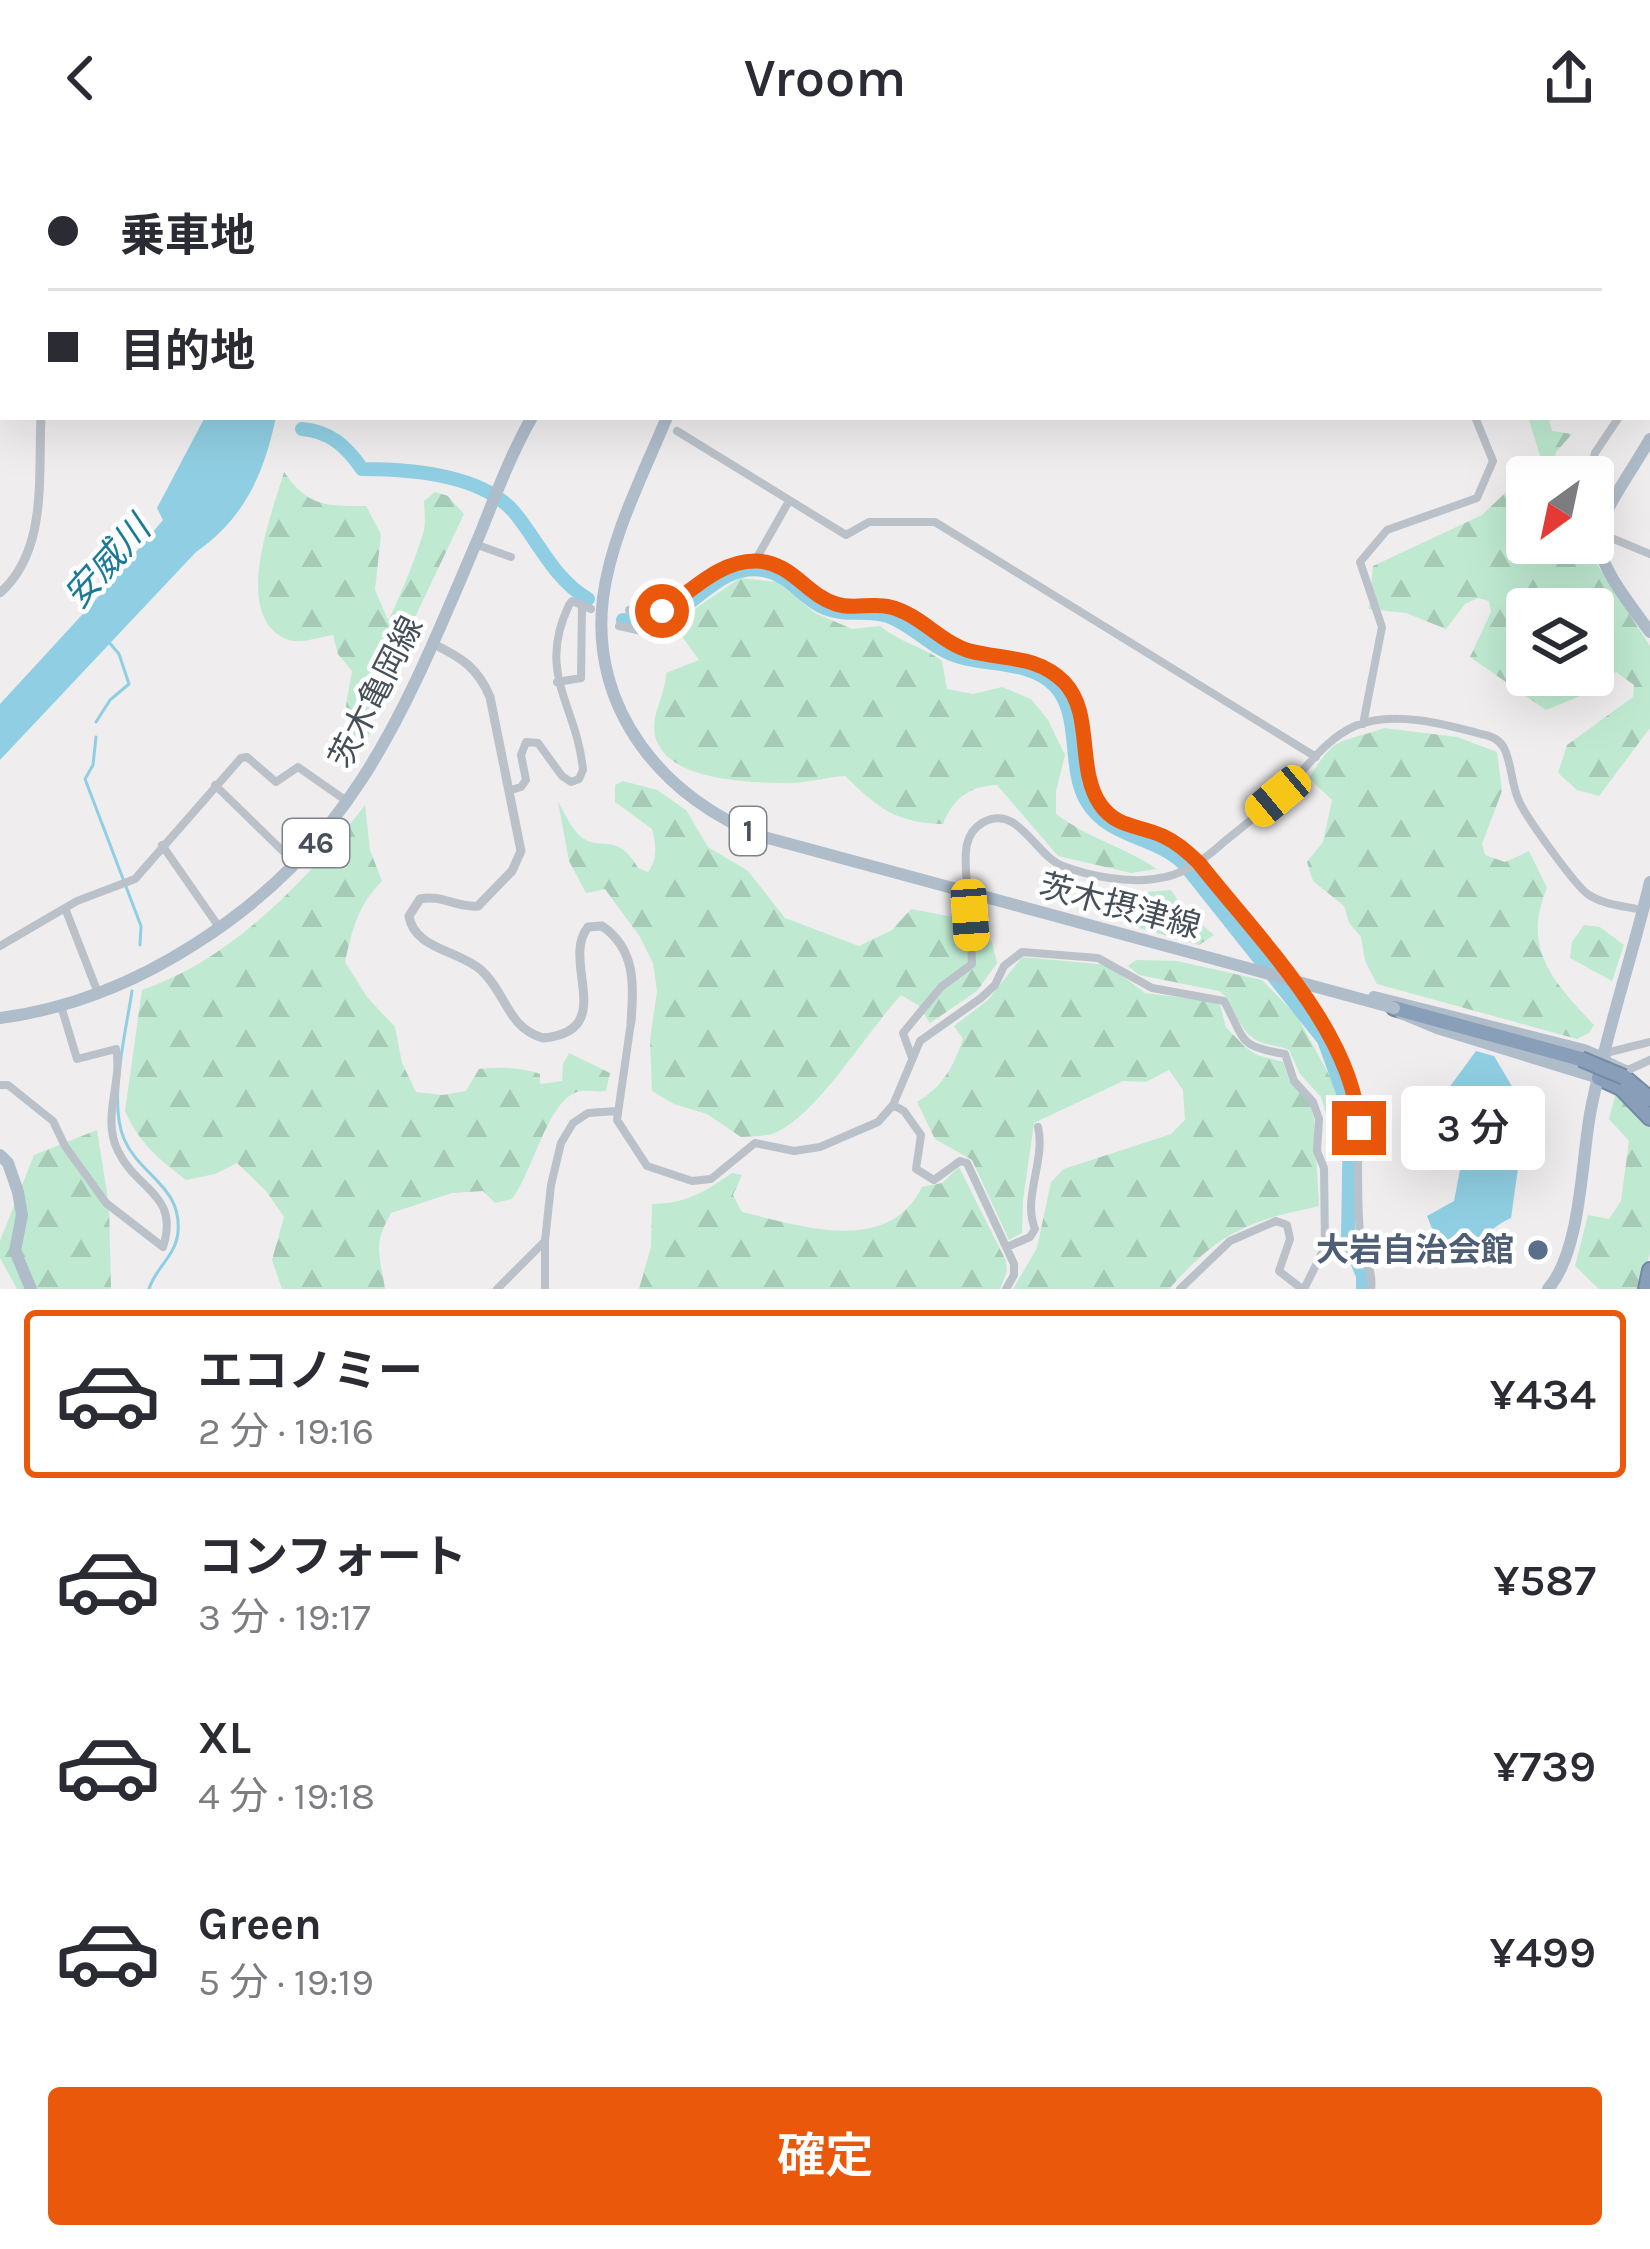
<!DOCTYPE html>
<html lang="ja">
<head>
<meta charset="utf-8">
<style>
	:root { --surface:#fff; --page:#f2f2f3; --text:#2b2b33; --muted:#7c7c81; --line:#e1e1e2; --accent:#ea580c }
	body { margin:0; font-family:Karla,"Noto Sans JP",sans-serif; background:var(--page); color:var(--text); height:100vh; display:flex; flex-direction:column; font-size:45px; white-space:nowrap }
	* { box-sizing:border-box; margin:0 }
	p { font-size:39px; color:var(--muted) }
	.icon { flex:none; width:66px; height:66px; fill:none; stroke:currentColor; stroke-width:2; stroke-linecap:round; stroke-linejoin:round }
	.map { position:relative; height:1133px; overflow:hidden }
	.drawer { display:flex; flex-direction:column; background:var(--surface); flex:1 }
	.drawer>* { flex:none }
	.guide { position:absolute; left:0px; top:0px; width:1650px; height:264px; box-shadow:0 12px 48px #0002; display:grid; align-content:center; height:264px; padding:0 48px; background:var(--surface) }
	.needle { width:78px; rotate:213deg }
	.tools { position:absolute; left:1506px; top:300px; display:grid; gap:24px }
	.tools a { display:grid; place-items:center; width:108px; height:108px; border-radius:12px; background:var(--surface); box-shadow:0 12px 48px #0002; font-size:60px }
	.end { position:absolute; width:54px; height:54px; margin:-27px; border:15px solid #ea580c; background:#fff; box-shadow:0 0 0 6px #fff }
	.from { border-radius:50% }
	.bubble { position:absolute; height:84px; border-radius:12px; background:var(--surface); box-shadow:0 12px 48px #0002; font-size:39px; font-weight:600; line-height:84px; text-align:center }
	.car { position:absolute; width:36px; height:72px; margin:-36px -18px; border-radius:15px; box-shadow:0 0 9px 3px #0007; background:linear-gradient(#f5c518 24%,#345 0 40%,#f5c518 0 76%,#345 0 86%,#f5c518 0) }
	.guide b { display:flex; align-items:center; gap:42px; height:114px; font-size:45px }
	.guide b+b { border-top:3px solid var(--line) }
	.guide i { width:30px; height:30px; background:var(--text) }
	ul { padding:21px 0 0; list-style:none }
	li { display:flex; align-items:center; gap:36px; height:168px; margin:0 24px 18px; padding:0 24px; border:6px solid transparent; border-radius:12px }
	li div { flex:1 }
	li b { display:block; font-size:45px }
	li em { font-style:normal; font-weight:600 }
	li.current { border-color:var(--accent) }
	li>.icon { width:108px; height:108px; stroke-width:1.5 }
	.primary-button { display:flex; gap:24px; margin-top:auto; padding:24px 48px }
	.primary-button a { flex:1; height:138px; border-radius:12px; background:var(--accent); color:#fff; font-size:48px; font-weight:600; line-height:138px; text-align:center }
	header { display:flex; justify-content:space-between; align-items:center; height:156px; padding:0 48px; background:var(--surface); font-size:54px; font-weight:600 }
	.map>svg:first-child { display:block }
	.forest { fill:url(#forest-firs); fill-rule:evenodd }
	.water { fill:#90cfe3 }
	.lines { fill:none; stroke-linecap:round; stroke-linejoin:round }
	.stream { stroke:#90cfe3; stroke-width:3 }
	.river { stroke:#90cfe3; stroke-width:14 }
	.motorway-casing { stroke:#7489a3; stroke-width:18 }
	.minor { stroke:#bac1c8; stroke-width:8 }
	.tertiary { stroke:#bac1c8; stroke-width:9 }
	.primary { stroke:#afbcca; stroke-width:12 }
	.motorway { stroke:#899eb8; stroke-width:14 }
	.motorway-bridge-casing { stroke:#7489a3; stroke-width:18; stroke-linecap:butt }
	.minor-bridge { stroke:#bac1c8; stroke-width:8 }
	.primary-bridge { stroke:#afbcca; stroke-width:12 }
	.motorway-bridge { stroke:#899eb8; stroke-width:14 }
	.route { stroke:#ea580c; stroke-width:15 }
	.service-dot { fill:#5c6f8a; stroke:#fff; stroke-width:4.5 }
	.labels { text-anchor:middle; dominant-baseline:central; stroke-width:9; stroke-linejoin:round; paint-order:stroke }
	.shield { fill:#fff; stroke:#7e848a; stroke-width:3 }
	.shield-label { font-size:30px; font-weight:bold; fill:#475058 }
	.street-label { font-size:33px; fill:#475058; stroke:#fff }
	.service-label { font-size:33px; font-weight:bold; fill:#4e5e75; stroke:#fff; text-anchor:end }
	.water-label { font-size:36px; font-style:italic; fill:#197b99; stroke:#fff }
</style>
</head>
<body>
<header><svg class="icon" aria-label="back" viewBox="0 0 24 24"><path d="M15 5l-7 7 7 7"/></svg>Vroom<svg class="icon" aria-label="share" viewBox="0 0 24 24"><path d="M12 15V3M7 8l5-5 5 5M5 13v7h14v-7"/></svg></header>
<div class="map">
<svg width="1650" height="1133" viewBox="0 0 1650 1133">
	<defs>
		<pattern id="forest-firs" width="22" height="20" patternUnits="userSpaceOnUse" patternTransform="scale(3)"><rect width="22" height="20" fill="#bfead1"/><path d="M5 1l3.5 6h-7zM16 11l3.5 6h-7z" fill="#a6cab6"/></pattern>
	</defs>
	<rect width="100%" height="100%" fill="#efeded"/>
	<path class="forest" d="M1528,261H1548L1552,275L1572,278L1556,296L1548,321H1527V340L1507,374L1527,371V387H1557L1558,403L1571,407L1593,402L1650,490V572L1599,640L1577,634L1558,617L1567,589L1633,541L1634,529L1616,516L1580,540L1546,554L1470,501L1491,456L1489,445L1478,442L1465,448L1446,473L1406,457L1369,453L1373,410L1482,359L1541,303ZM1527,453H1593V519H1527Z
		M284,316C308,351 326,350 366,350L381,378L375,434L388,464C395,455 421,388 424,374C426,365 424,354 424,345L435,336L448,340L464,358L371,554L373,570L365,588L352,577L346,549L352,515L338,498L333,479C319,481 300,489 286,483C231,458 272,358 284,316Z
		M740,422L777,426L815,457L852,473L880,470C899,486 922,490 942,505L947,533L973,538L1002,531L1031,543L1048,564L1065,599L1056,635V658C1088,682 1124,691 1157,713L1131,717L1058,700L997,629C970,630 953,642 943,668C896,667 878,652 845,620C827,621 808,627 789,627C749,627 656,625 654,572C654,554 666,535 666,517L699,504L673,468Z
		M1384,572L1457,581L1497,596L1502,635L1482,688L1485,699L1505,706L1529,695L1547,732C1521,793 1554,826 1594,869L1589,877L1577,883L1377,828L1365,805L1361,781L1349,767L1344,750L1313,725L1307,706L1323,686L1332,644L1309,622C1336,578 1339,588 1384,572Z
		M623,625L657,634L686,654L708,691L748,715L785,762L859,790L892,774L911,753L958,762L992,786L997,807L977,835L930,867L918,849L901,839C866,877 822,952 779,975C769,981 753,980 741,981L707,958L674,948L652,935L650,884L657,835L653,807L640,781L605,733L586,737L569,705L558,646C565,657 571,672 580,680C600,697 617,674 638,712L648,716C658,703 656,688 652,673L615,646V629Z
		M365,649L370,694L382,725C358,749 352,774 345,806L367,841L395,871L402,907L416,936L443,939L466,935L479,913C500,911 520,911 540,918V928L562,925L563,908L569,897L610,917L606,935C598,936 584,933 577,936C547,946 533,1016 512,1043L495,1047L483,1035L452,1037L391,1057C372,1090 380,1098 385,1133H282L272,1104L284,1061L266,1035L237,1007L215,1018L186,1024C159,1003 139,987 125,955L142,834C233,803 308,723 365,649Z
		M1171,734L1185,755L1214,779L1199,789L1136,771L1125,742L1134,737Z
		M1584,769L1600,771L1624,789L1612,825L1570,802L1572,786Z
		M1022,801L1108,809L1145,837L1210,845L1220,849L1226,871L1245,891L1257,899L1283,906L1289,924L1310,948L1314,963L1319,1050C1248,1065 1218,1077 1169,1133H1013L1037,1092L1051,1026L1064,1013L1171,978L1185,964L1183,934L1169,914L1146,926L1123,925L1034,967L1023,1044L1022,1077L1009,1084L972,1004L935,983L917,946C943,930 953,912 963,883L954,870L988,844Z
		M1136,804L1177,805L1262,824L1297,860L1335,930L1342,998L1337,996L1321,941L1300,918L1289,894C1278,889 1268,890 1258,885C1235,874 1238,848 1219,835L1139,819L1128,810Z
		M1616,936L1650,968V1096L1641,1133H1599L1575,1110L1588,1059L1609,1063L1621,1045L1629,985L1609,963Z
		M97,974L109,1049L111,1133H17L0,1102V1085L34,999Z
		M959,1011L1006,1105L1007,1115L1000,1133H639L651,1091L652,1048C688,1047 704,1036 732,1017L742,1019L733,1039L742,1056C802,1070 888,1100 922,1031L942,1027Z"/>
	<path class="water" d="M205,261H276C264,318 244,363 196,396L0,604V548L92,448L163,364L157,352Z
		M1476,895L1494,900L1513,932L1545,943L1518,1012L1511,1062C1489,1071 1476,1093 1461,1097L1436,1083L1427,1060L1454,1045L1461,1009L1440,944Z"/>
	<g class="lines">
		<path class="stream" d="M96,566L110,544L129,528L119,498L108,485
			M96,581L93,609L85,623L141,770L140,789
			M132,835C126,876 108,945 124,983C140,1020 182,1030 178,1076C176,1100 155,1112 149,1133"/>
		<path class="river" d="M302,273C330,275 347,291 362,313C408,313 481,318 514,356C539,386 553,422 588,443
			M623,464C684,483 706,405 763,414C789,418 802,443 825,452C846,461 867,453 888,460C914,469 933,494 960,501C990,510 1032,505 1055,530C1082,559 1067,610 1086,644C1108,683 1155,679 1184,708L1324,884L1350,956L1348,1082L1363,1120V1133"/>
		<defs>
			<path id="motorway" d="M1394,852L1581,903
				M1624,921L1650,943
				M1599,922L1621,932L1650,962
				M1646,1133L1650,1114"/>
		</defs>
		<use href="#motorway" class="motorway-casing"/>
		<path class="minor" d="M1647,251H1650
			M677,275L846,379L869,366H935L1316,601
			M1589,321L1595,297L1619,261
			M1593,366L1597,376L1650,398
			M475,388L511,401
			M755,405L789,345
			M629,454L655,458C688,443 711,409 750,406C794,402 802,438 837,449C855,454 874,446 892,451C918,458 939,480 963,492C998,509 1046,494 1070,534C1094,570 1075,621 1106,655C1122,673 1143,670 1163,680C1178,687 1188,696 1199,707L1325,867C1371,950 1353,991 1360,1078C1361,1098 1374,1112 1371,1133
			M619,470L651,477L649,459
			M557,526L581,522L582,449
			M1363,568L1382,471L1360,406L1387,374L1477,342L1493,305L1475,261
			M215,629L296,708
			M511,634L521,631L526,624L521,599L526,586L538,587L562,620L571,626L579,623L583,614C577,549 536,518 569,449L572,445L591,453
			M162,689L219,771
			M966,716C965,698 964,678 982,667C1018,646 1035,700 1063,710C1089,720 1127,727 1154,723C1183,720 1204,704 1225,685C1244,670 1263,655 1281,638C1304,615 1325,583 1355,570C1392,554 1445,568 1481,578C1491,580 1499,583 1504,592C1512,608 1511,628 1519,645C1526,661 1576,731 1589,739C1605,749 1624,750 1642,754
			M65,752L98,837
			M0,790L77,745L135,723L241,602L247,601L276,626L298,611L348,646
			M631,866L617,964L647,1010L692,1025L711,1023L755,987L794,995L820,991L878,966L893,949L920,885L981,842L995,829L1004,810L1022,796L1098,802L1152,832L1224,845C1246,884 1236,890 1285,898L1294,925L1313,946L1319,963L1317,995L1324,1012L1325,1091L1304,1133
			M1606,897L1650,886
			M912,902L903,877L941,831L972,808L970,759
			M1605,903L1628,914L1650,904
			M0,929H8L53,965L65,990L106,1047L163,1091C180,1038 137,1035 118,995C101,961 123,926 116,893L77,903L61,850
			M893,949L904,955L921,979L916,1013L934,1024L960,1005L967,1007L1014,1108V1119L1006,1133
			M1007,1091L1030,1081L1035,1073C1022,1042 1046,1004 1038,971
			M497,1133L545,1085L551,1029L561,987L573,967L588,957L617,955
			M545,1133V1087
			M1180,1133L1230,1085L1276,1065L1287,1069L1290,1083L1279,1115L1302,1133"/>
		<path class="tertiary" d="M23,0L24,3
			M946,3V0
			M1488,3L1489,0
			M0,437C48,394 38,321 41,261
			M433,488C461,501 478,512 490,541L521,695L512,715L478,750C457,752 441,738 420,743L409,760C414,793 458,794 481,814C506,836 507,872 543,882C619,875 560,805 588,771L602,770C636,793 634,830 631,866"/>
		<path class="primary" d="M732,3V0
			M667,261C643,319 611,380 603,442C589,554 665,644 764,681L1218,804
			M1650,283C1590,384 1575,376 1650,476
			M1374,841L1584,894L1605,903
			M1401,857L1437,872L1599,922
			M0,862C69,853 136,826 195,788C359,684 407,548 480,378C496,338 511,298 532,261
			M0,999L8,1007L18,1036L22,1059L15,1095L31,1133
			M1548,1133C1582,1094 1581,1003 1591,953C1606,877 1632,802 1650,726"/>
		<use href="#motorway" class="motorway"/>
		<defs>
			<path id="motorway-bridge" d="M1581,903L1624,921"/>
		</defs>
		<use href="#motorway-bridge" class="motorway-bridge-casing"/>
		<path class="minor-bridge" d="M966,716L970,759"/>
		<path class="primary-bridge" d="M1218,804L1394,852"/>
		<use href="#motorway-bridge" class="motorway-bridge"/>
	</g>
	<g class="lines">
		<path class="route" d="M662,455C691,436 719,404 757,405C793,407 805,438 836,448C854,454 872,446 890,451C920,458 941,487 970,495C1004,504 1037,499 1064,526C1094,557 1076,612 1100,648C1116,672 1139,669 1163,680C1178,687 1188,696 1199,707C1257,781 1354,876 1359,972"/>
	</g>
	<circle class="service-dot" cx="1538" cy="1094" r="12"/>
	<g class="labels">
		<g class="shield">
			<rect x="730" y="651" width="36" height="48" rx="9"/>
			<rect x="283" y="663" width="66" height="48" rx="9"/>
		</g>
		<g class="shield-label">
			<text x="748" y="675">1</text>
			<text x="316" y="687">46</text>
		</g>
		<g class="street-label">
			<text transform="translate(376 536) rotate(-63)">茨木亀岡線</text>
			<text transform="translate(1120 750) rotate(15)">茨木摂津線</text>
		</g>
		<g class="service-label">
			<text x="1514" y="1094">大岩自治会館</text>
		</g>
		<g class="water-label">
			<text transform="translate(107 406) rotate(-48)">安威川</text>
		</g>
	</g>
</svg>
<div class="tools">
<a><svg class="needle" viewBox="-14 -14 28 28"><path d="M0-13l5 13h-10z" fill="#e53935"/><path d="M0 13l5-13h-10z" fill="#7c7c81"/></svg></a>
<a><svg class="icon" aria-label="layers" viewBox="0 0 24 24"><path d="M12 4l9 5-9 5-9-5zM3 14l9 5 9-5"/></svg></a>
</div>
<i class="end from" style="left:662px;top:455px"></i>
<i class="end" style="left:1359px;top:972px"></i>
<div class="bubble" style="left:1401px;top:930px;width:144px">3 分</div>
<i class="car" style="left:1278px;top:640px;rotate:230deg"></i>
<i class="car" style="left:970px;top:759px;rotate:176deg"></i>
<div class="guide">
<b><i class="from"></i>乗車地</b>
<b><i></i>目的地</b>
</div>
</div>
<section class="drawer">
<ul>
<li class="current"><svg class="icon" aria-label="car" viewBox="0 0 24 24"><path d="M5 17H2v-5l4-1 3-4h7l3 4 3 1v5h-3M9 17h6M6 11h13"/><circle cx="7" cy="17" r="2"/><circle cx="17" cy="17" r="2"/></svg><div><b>エコノミー</b><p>2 分 · 19:16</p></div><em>¥434</em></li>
<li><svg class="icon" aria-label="car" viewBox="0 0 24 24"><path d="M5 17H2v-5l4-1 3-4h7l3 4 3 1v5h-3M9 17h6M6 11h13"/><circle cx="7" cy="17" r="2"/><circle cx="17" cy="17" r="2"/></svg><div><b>コンフォート</b><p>3 分 · 19:17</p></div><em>¥587</em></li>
<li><svg class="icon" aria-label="car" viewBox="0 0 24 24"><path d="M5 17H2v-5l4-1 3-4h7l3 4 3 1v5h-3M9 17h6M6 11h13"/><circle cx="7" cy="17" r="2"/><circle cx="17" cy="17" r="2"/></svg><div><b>XL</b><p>4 分 · 19:18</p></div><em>¥739</em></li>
<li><svg class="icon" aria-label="car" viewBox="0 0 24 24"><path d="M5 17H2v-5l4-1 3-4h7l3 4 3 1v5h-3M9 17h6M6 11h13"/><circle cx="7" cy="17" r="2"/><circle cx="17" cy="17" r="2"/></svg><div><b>Green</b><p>5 分 · 19:19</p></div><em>¥499</em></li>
</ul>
<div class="primary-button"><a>確定</a></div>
</section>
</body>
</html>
